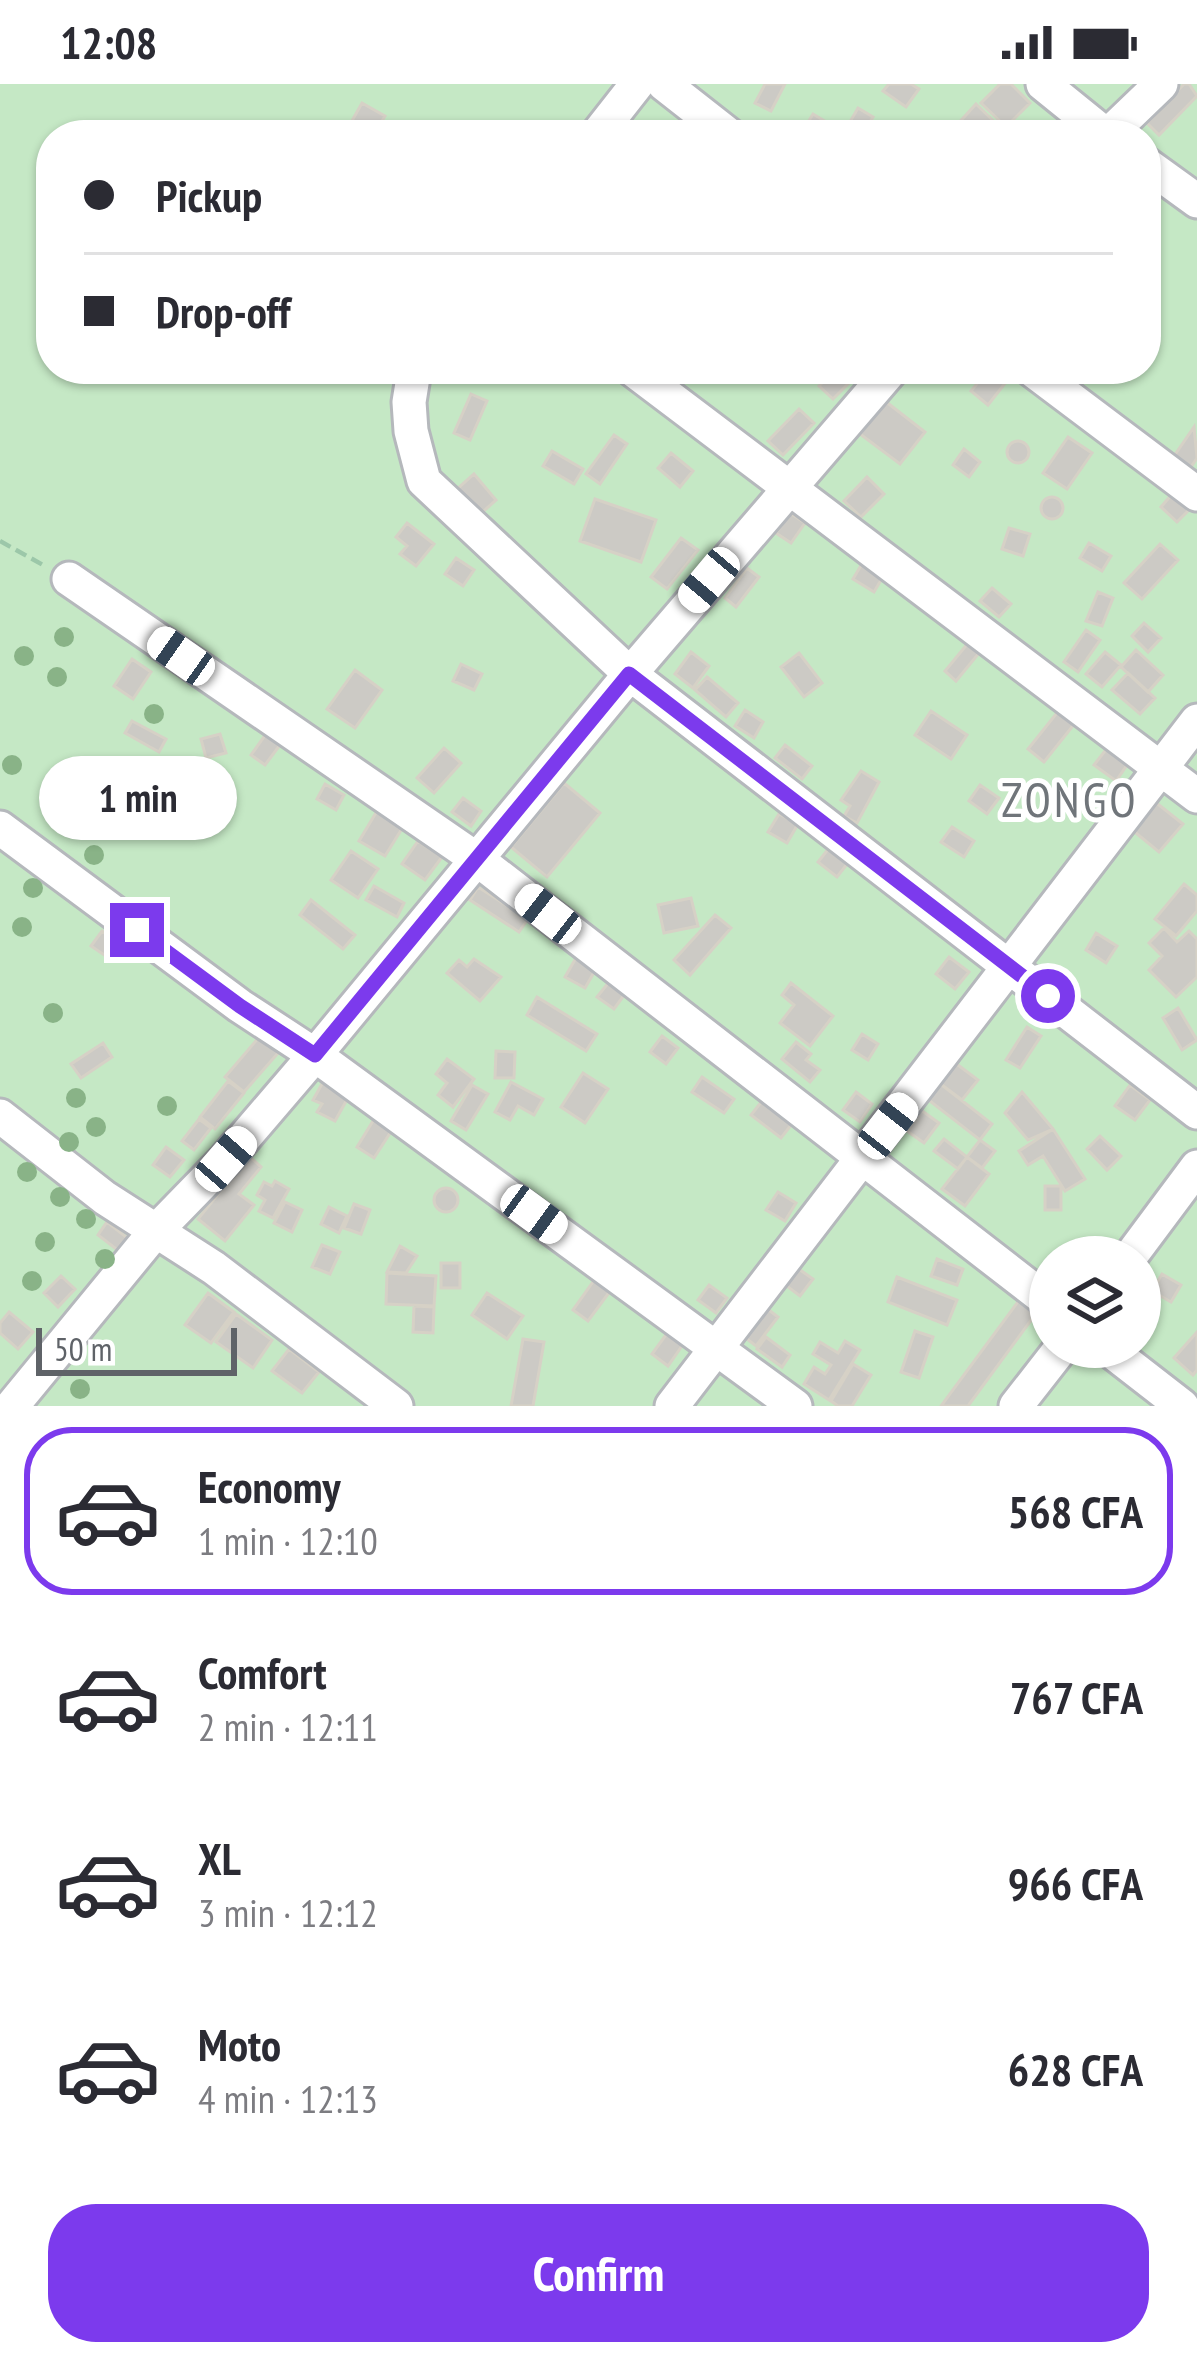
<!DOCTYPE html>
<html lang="en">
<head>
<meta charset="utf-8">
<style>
	:root { --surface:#fff; --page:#f7f7f7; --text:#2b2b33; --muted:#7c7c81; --line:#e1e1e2; --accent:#7c3aed }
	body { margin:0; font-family:"PT Sans Narrow",sans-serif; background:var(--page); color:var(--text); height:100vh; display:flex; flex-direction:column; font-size:45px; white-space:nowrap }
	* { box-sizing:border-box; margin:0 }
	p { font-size:39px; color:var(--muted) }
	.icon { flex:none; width:66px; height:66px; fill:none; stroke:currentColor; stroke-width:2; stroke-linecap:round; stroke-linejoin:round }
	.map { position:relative; height:1322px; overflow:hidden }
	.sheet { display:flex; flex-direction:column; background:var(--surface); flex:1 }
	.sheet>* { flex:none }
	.banner { position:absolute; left:36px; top:36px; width:1125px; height:264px; border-radius:48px; box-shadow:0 3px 9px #0004; display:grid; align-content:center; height:264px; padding:0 48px; background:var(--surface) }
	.fabs { position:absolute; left:1029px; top:1152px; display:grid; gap:24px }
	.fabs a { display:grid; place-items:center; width:132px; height:132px; border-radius:50%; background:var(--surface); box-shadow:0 3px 9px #0004; font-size:60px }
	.scale { position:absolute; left:36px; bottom:30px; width:201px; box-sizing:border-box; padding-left:12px; border:6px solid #5f6368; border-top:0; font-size:33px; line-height:42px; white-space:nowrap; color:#5f6368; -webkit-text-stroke:9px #fff; paint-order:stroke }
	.end { position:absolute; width:54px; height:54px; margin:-27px; border:15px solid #7c3aed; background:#fff; box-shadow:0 0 0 6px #fff }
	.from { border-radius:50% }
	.bubble { position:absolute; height:84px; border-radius:42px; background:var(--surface); box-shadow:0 3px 9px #0004; font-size:39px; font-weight:700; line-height:84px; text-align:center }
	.car { position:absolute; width:36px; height:72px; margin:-36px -18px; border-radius:15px; box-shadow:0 0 9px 3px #0007; background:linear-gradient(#fff 24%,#345 0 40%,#fff 0 76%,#345 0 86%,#fff 0) }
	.banner b { display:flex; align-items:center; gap:42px; height:114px; font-size:45px }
	.banner b+b { border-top:3px solid var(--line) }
	.banner i { width:30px; height:30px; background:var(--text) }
	ul { padding:21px 0 0; list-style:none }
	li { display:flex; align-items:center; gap:36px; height:168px; margin:0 24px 18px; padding:0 24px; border:6px solid transparent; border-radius:48px }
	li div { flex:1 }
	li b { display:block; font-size:45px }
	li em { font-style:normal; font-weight:700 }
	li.selected { border-color:var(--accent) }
	li>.icon { width:108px; height:108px; stroke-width:1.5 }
	.button { display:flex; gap:24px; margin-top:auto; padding:24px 48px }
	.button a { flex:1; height:138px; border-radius:48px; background:var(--accent); color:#fff; font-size:48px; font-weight:700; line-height:138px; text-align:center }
	.status { display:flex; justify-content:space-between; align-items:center; height:84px; padding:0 60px; background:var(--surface); direction:ltr }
	.status svg { height:33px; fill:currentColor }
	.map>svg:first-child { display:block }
	.green { fill:#c5e8c5; fill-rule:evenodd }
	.building { fill:#cccac5; stroke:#d6d1c6; stroke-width:3 }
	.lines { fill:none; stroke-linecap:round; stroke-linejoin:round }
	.minor-casing { stroke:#b5b8bc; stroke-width:39 }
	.path { stroke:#9cc7a9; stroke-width:4.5; stroke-dasharray:12 6; stroke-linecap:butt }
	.minor { stroke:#fff; stroke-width:33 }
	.tree { fill:#89b387 }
	.route { stroke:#7c3aed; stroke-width:15 }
	.labels { text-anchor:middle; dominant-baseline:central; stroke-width:10; stroke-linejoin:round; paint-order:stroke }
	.neighbourhood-label { font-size:48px; letter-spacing:3px; fill:#70757a; stroke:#fff }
</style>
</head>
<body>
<div class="status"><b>12:08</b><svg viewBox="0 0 49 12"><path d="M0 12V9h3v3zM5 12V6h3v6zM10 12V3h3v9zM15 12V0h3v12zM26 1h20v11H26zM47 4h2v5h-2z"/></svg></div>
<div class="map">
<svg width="1197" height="1322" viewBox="0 0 1197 1322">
	<rect width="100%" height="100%" fill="#f1efe8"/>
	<path class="green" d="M0,0H1197V1322H0ZM51,51H1146V285H51ZM1050,1173H1140V1263H1050Z"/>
	<path class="building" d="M765,0H785L771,27L755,19Z
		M889,0H911L919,5L906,23L883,7Z
		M1000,0H1011L1030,19L1006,43L981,19Z
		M1184,0H1189L1197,12L1159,51L1147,39Z
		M362,19L385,32L374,51H344Z
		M976,20L1003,46L998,51H966L956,42Z
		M858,24L873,33L862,51H850L844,48Z
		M813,30L843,48L841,51L802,48Z
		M836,285L850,298L833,315L819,302Z
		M989,285H1000L1010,293L988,321L971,307Z
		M471,310L487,317L470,356L454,349Z
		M885,317L925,348L900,380L860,350Z
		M799,325L814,339L783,371L768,357Z
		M1194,343L1197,374L1191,383L1174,372Z
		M614,351L627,360L600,400L586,390Z
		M1068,353L1092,369L1067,405L1043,389Z
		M1007 368a11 11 0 1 1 22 0a11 11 0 1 1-22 0Z
		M964,365L980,378L969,393L953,381Z
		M552,367L583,385L574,400L543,382Z
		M671,369L693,387L680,403L658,384Z
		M474,390L496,416L477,433L455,407Z
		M867,393L884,410L861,433L844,417Z
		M1173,409L1190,425L1177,438L1161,423Z
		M1041 424a11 11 0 1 1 22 0a11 11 0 1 1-22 0Z
		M595,415L656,436L641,478L580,457Z
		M790,429L805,439L791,459L776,449Z
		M407,439L434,460L416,482L400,470L407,462L396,453Z
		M1009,444L1030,450L1023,472L1002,465Z
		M681,454L698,466L667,505L651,493Z
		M1089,459L1111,472L1102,487L1080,474Z
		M1160,460L1178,476L1142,515L1124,499Z
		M456,474L474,486L463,502L445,490Z
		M863,478L884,491L874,508L853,495Z
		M747,484L759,493L736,523L725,514Z
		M992,504L1011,520L999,533L980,517Z
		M1098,508L1113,514L1102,542L1086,537Z
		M1144,539L1161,554L1148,568L1132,552Z
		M1086,546L1100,556L1078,588L1064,578Z
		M969,558L980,568L956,597L945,587Z
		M1136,566L1163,591L1148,608L1121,583Z
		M691,568L709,582L693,604L675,590Z
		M1105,568L1121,581L1102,603L1086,590Z
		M799,569L822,599L804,613L781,583Z
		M132,575L151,588L133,615L114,602Z
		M461,580L482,590L474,606L453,597Z
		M355,586L382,606L355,644L327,625Z
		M1128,589L1155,614L1140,630L1112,606Z
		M707,593L738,619L726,633L695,606Z
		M1060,625L1076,638L1044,678L1028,665Z
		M745,626L763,638L754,654L735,642Z
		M931,627L967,651L951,675L915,651Z
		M132,637L166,655L159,668L125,649Z
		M220,650L226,669L206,674L201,655Z
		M266,650L280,661L265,681L251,671Z
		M1111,659L1132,674L1116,697L1094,681Z
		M785,661L812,682L802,695L775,674Z
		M444,664L461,679L434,709L417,694Z
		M861,687L879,698L857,739L844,732L850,722L841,716Z
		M564,699L600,729L547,793L511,763Z
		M325,700L344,711L336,726L317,715Z
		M980,701L999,714L987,730L969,717Z
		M463,714L481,727L471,742L452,728Z
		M1154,717L1183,740L1159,768L1131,745Z
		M377,727L403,743L385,772L359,757Z
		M779,730L798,740L787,759L768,748Z
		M952,743L974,757L964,773L941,758Z
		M418,757L442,773L425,796L402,780Z
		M829,764L848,779L837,793L818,778Z
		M351,767L378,785L358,814L331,796Z
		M1184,800L1197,811V827L1176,852L1155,835Z
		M374,802L404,819L397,833L366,816Z
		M478,803L528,835L519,848L470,816Z
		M691,814L698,842L664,849L658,821Z
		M311,816L355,851L343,865L300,831Z
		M715,831L731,844L690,891L674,876Z
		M1164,844L1177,858L1189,847L1197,855V893L1176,913L1149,886L1162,872L1149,859Z
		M102,847L120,859L110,875L91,862Z
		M1096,849L1117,862L1106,879L1086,866Z
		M949,873L969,888L955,905L936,890Z
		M576,874L596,885L585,904L565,893Z
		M474,875L501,893L480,917L447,889L459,876L467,883Z
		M609,898L625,910L614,925L597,913Z
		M791,899L833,932L810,962L780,939L794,921L782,911Z
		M537,913L597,950L586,967L527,931Z
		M1178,924L1197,956L1182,966L1163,934Z
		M1027,943L1041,952L1020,984L1006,976Z
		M862,950L878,960L868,976L852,966Z
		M260,952L279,968L244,1008L225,993Z
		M662,952L678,964L666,980L650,968Z
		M796,958L811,970L806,976L820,986L810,998L782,975Z
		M103,959L112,973L81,994L71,980Z
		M496,967L515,968L514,994H495Z
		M447,975L474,995L453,1023L438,1011L447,999L436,990Z
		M954,978L978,996L962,1016L938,998Z
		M583,989L608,1005L585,1039L561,1023Z
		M702,993L734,1015L724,1029L692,1008Z
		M228,997L244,1009L215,1045L200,1033Z
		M323,998L349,1012L335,1037L317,1028L322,1020L313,1016Z
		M511,998L543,1015L534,1031L518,1022L510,1036L495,1028Z
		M938,998L992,1040L980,1056L926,1014Z
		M472,1001L488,1010L466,1046L451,1037Z
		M1130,1001L1150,1016L1135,1036L1115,1022Z
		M856,1008L872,1020L860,1038L843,1026Z
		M1022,1008L1053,1045L1028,1056L1005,1029Z
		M762,1017L792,1040L781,1054L751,1031Z
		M921,1026L939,1039L924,1059L907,1047Z
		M376,1032L394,1043L374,1074L357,1063Z
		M199,1035L211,1044L194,1066L182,1057Z
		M1053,1045L1085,1095L1065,1107L1043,1072L1028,1081L1019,1067Z
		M1100,1052L1121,1072L1107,1086L1087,1065Z
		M944,1055L967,1073L958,1085L934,1067Z
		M980,1056L995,1067L982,1084L967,1073Z
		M166,1063L184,1076L170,1093L153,1081Z
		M249,1072L261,1083L239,1110L254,1121L225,1157L198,1135Z
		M967,1073L989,1090L965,1122L942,1105Z
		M275,1097L289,1105L273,1134L259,1127L265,1116L257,1111L264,1098L272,1102Z
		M1045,1102H1061V1126H1045Z
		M434 1116a12 12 0 1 1 24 0a12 12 0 1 1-24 0Z
		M778,1108L796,1119L785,1137L766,1126Z
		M285,1118L302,1126L292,1148L274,1139Z
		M354,1120L370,1126L361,1150L344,1144Z
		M329,1123L347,1132L339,1149L321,1140Z
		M107,1138L130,1156L120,1168L98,1151Z
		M322,1161L340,1168L330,1190L312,1183Z
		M400,1162L417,1172L406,1189L387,1188Z
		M937,1175L963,1185L957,1201L931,1192Z
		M441,1179H460V1204H441Z
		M796,1183L813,1195L800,1212L784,1200Z
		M387,1189L436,1192L434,1222L386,1220Z
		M1162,1190L1181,1201L1171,1218L1152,1207Z
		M61,1192L75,1205L58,1223L44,1209Z
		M897,1193L957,1216L947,1241L888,1218Z
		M595,1195L611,1206L588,1237L573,1226Z
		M709,1201L727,1214L716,1229L698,1216Z
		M208,1209L234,1228L211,1259L185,1241Z
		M487,1209L523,1232L507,1255L472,1231Z
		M1023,1211L1040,1224L968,1322H941Z
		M414,1222L434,1223L433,1249L413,1248Z
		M765,1223L778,1233L756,1262L743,1252Z
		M9,1228L33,1248L18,1265L0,1249V1239Z
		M236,1230L272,1256L253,1284L216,1258Z
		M915,1247L933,1253L919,1294L901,1288Z
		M668,1248L684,1259L668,1282L652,1270Z
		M1197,1248V1286L1193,1291L1174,1274Z
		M766,1253L790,1271L782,1283L757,1265Z
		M523,1255L544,1258L533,1322H511Z
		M845,1257L860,1266L829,1316L804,1300L814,1283L825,1290L831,1281L813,1270L820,1258L838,1269Z
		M289,1265L319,1288L302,1309L272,1287Z
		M853,1280L871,1291L852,1322H838L831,1317Z"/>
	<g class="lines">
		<defs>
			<path id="minor" d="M664,0L729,51
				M1043,0L1106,51
				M597,51L637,0
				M1108,51L1161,0
				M1146,80L1197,117
				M418,285L413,293L409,318L411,347L424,397L630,590L1197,1028
				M632,285L1197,712
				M1031,285L1197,410
				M69,495L478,776L1050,1219
				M0,744L240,922L315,971L795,1322
				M0,1032L105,1114L214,1184L396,1322
				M1130,1173L1197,1083
				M1106,1263L1182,1322
				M12,1322L154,1149L226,1075L315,971L630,590L892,285
				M672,1322L1197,637
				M1016,1322L1062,1263"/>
		</defs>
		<use href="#minor" class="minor-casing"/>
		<path class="path" d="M0,457L43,481"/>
		<use href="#minor" class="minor"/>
	</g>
	<g class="tree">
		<circle cx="64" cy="553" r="10"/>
		<circle cx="24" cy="572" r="10"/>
		<circle cx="57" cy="593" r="10"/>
		<circle cx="154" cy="630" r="10"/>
		<circle cx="12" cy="681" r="10"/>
		<circle cx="94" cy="771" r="10"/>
		<circle cx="33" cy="804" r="10"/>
		<circle cx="22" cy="843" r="10"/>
		<circle cx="53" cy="929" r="10"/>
		<circle cx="76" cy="1014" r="10"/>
		<circle cx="167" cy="1022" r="10"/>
		<circle cx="96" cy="1043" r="10"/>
		<circle cx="69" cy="1058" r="10"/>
		<circle cx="27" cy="1088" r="10"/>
		<circle cx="60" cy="1113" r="10"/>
		<circle cx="86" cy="1135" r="10"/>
		<circle cx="45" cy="1158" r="10"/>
		<circle cx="105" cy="1175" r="10"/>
		<circle cx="32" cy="1197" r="10"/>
		<circle cx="80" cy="1305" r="10"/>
	</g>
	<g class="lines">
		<path class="route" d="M137,846L240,922L315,971L629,590L1048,912"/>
	</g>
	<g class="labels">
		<g class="neighbourhood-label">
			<text x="1070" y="715">ZONGO</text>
		</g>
	</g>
</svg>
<div class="fabs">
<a><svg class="icon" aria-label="layers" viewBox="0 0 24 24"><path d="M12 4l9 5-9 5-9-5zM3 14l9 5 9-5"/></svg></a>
</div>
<div class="scale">50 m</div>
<i class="end from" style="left:1048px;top:912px"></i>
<i class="end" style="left:137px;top:846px"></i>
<div class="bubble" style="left:39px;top:672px;width:198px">1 min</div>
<i class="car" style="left:709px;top:496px;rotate:220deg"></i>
<i class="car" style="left:181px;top:572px;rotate:305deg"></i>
<i class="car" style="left:548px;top:830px;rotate:308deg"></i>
<i class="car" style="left:888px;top:1042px;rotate:38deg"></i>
<i class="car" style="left:226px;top:1075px;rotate:41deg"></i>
<i class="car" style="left:534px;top:1130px;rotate:126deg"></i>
<div class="banner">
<b><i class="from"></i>Pickup</b>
<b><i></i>Drop-off</b>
</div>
</div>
<section class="sheet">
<ul>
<li class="selected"><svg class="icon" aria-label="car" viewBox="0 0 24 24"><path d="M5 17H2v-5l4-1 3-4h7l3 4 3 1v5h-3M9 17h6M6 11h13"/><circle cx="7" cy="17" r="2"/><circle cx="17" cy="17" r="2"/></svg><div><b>Economy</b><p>1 min · 12:10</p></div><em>568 CFA</em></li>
<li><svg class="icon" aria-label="car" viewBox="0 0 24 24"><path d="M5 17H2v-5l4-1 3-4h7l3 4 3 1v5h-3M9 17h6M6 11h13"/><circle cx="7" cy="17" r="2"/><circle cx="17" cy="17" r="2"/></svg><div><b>Comfort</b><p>2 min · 12:11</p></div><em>767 CFA</em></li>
<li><svg class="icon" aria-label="car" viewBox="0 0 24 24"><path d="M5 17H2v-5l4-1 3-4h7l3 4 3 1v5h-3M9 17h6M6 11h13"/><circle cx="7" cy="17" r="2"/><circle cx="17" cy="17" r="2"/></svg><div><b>XL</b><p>3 min · 12:12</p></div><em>966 CFA</em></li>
<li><svg class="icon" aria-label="car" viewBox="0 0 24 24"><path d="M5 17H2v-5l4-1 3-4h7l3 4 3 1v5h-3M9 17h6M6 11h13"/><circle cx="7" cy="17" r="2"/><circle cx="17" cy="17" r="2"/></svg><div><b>Moto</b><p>4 min · 12:13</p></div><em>628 CFA</em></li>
</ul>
<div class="button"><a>Confirm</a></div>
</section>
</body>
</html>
